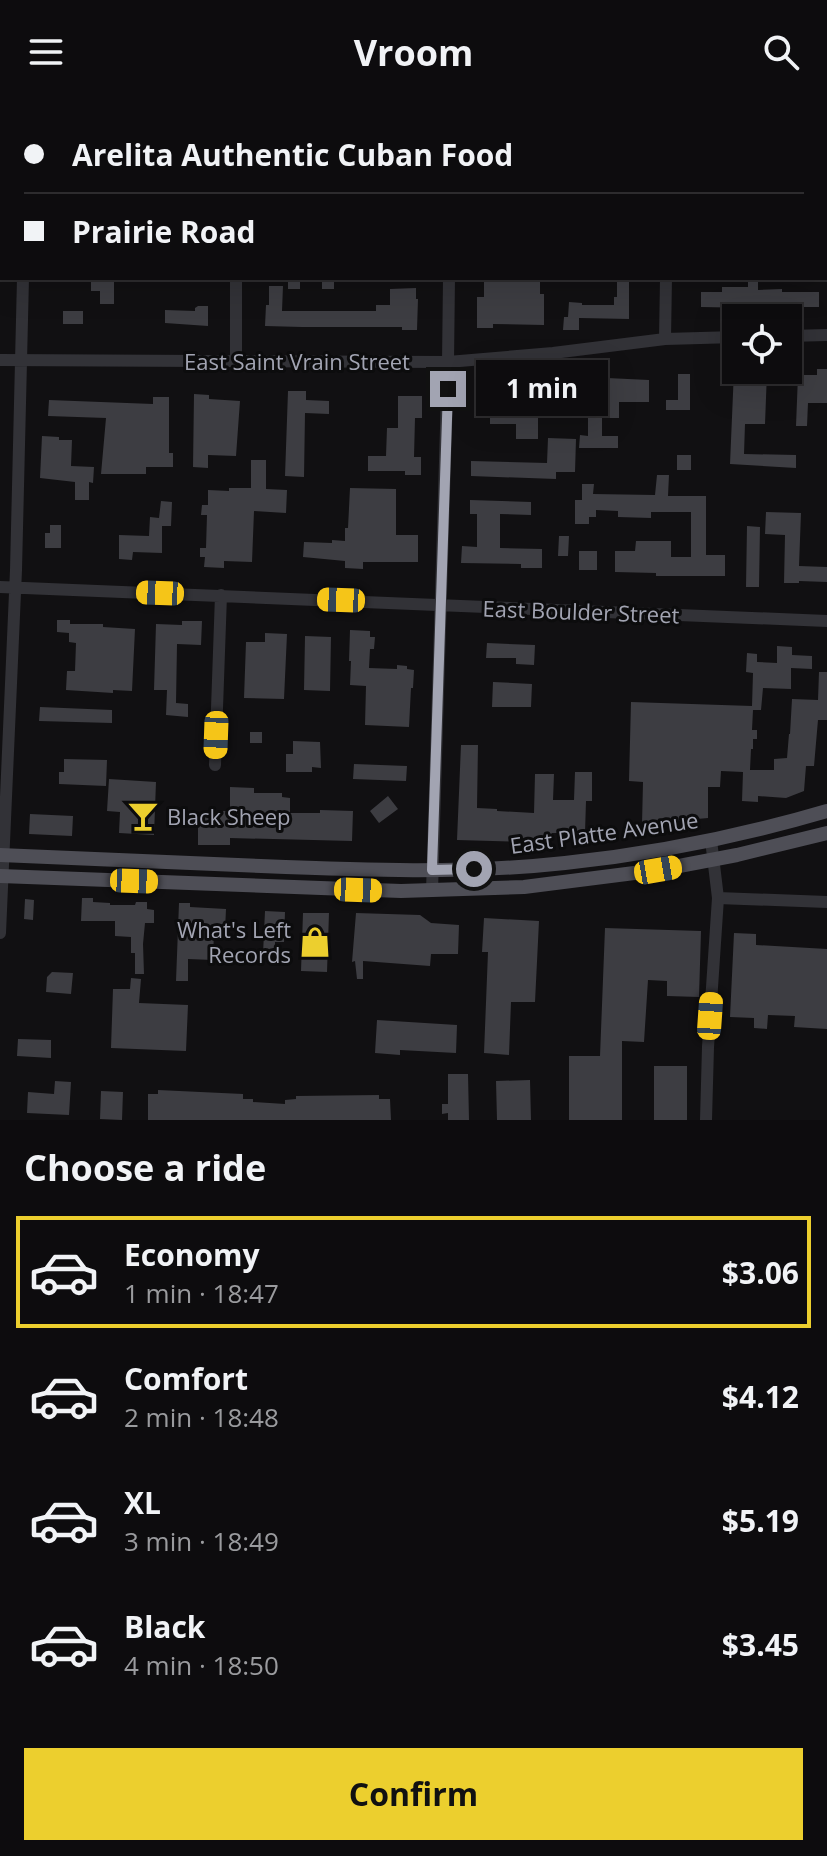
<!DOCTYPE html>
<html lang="en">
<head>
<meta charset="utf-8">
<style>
	:root { --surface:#0d0c0e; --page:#1b1a1c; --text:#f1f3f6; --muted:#9a9b9e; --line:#2d2c2e; --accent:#eccf2e }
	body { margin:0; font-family:"Open Sans",sans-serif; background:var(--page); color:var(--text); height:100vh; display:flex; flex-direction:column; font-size:30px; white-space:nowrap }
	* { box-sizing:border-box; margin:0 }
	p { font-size:26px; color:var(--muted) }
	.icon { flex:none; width:44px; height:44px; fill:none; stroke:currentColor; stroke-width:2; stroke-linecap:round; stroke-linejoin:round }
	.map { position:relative; height:1016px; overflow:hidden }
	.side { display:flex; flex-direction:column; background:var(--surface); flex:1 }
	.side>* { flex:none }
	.banner { position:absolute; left:0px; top:0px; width:828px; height:176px; box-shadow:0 8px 32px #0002,0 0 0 2px var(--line); display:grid; align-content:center; height:176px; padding:0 24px; background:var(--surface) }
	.buttons { position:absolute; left:722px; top:200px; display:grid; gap:16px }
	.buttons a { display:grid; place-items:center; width:80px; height:80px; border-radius:0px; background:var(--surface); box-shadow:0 8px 32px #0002,0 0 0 2px var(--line); font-size:40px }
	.end { position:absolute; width:36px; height:36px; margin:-18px; border:10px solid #a2a4b2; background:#111; box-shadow:0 0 0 4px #111 }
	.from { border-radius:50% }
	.bubble { position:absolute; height:56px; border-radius:0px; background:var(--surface); box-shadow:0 8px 32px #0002,0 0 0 2px var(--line); font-size:26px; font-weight:700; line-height:56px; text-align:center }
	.car { position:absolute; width:24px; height:48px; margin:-24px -12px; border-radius:10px; box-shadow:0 0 6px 2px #0007; background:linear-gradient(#f5c518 24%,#345 0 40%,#f5c518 0 76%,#345 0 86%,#f5c518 0) }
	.banner b { display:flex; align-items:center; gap:28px; height:76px; font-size:30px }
	.banner b+b { border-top:2px solid var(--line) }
	.banner i { width:20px; height:20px; background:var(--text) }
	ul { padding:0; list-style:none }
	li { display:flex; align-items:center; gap:24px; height:112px; margin:0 16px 12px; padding:0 8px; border:4px solid transparent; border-radius:0px }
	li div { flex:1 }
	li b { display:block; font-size:30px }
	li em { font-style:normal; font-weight:700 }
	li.selected { border-color:var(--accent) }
	li>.icon { width:72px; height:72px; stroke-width:1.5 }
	h2 { padding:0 24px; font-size:36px; line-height:96px }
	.action { display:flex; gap:16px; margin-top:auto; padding:16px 24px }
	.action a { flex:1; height:92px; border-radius:0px; background:var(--accent); color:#111; font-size:32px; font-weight:700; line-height:92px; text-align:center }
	header { display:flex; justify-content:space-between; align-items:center; height:104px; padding:0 24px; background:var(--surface); font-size:36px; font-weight:700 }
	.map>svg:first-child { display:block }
	.building { fill:#3d3d42 }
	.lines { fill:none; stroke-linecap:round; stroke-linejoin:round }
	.minor { stroke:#323237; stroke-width:12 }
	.major { stroke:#4e4e56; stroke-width:14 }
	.route { stroke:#a2a4b2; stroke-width:10 }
	.labels { text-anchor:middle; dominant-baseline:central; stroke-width:6; stroke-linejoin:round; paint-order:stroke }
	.street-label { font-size:22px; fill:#a2a4b2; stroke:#0c0c0d }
	.poi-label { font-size:22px; fill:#a2a4b2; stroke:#0c0c0d; text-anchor:start }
</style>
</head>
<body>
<header><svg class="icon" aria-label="menu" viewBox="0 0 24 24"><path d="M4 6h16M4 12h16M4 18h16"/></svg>Vroom<svg class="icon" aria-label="search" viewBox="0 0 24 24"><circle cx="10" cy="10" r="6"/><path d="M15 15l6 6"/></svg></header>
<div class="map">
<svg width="827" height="1016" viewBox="0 0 827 1016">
	<rect width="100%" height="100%" fill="#111012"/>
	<path class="building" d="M288,174H300V185H288Z
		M322,174H334V185H322Z
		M484,174H540V190H544V221L493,220V224H477V193H484Z
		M617,174H629V215L579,214V226H563L564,213H568L569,198L582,199V201H614V193H617Z
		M748,174H758V186L782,185V188H819V203H802V202L756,204L701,203V188H722V183H748Z
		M91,175H114V200H100V187H91Z
		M269,182H283L282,207H376V201H390V185L416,184V195H418L417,226H402V223H302L265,222L266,201H269Z
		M198,202H208V222L165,219V206L195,207V204Z
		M63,207H83V220H63Z
		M817,265H827V299H808L807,322H796L798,271H817Z
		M734,266L767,268L765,320H745L744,350L796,351V364L730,360Z
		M678,270H690V306H666V296H678Z
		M607,274L649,276V298H619V314H602V332H618V344H579L580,331L588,332V302H607Z
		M288,287H306V296L329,297V310L305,309L304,373L285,372Z
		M194,290L209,291V295L240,297L236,352L208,351V364L193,363Z
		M398,292H422V314H415L414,353H421V371H405V367H368V352H386L387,324H398Z
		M153,293H169V349H173V363H146V370H101L106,314L48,312L49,296L153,300Z
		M490,299H538V335H516V320H490Z
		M42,332L59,333V336H72L71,362L94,363L93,379L89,378V396H75V378L40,374Z
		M548,334L576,335L575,368H556V375L471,372V357L547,359Z
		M677,351H691V366H677Z
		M251,356H266V385L287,386L286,409L254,407L252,458L224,457V464L204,463L205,453H200V444H206L207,411H201L202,401H208V386L229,387V384H251Z
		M657,371H669L668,392H706V451H725V472H656V469L615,468V447H635L636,437H671V453H691V408H651V414L618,413V407L596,406V413H589V420H575V396H582V380H594L593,390L655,391Z
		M350,384L396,385V431H418V458H363V465L345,464V457L303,453L304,438L332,439V436L345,437V424H348Z
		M470,396L531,398V411L500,410V444L542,445V464H521V460L461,459L462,442L477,443V410H470Z
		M161,397L172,398L171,422H162V449L133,448L132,456L119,455V431L149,432L150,413L159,414Z
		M766,408L801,409L799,462L827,463V478L799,477V479H784L785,431L765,430Z
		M50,421H61V444H45V429H50Z
		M747,422L760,423L759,483H746Z
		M559,432H569L568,452H558Z
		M579,447H597V466H579Z
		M57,516H70V520H103V523L135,525L132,587L113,586V589L66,586L67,567H75L76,539L69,538V529L57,528Z
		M182,517H202L201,541L177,540L176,599L188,600V613L166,611L167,586H154L156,520L182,521Z
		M350,526L370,527V533H375L374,545H370L369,564L397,565V561L407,562V565L414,566L413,584H411L409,623L365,621L366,582L350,581L351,557H349Z
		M265,529L287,530L284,595L244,594L246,538H265Z
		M305,532L331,533L330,587L304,586Z
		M487,539L535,541L534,561L516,560V554H486Z
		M777,542L792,543V551L812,552V565L791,564V585L763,584L761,606H753L752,626H757V635H753V645H751L750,666H774V655L787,654L789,630H790L792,595L818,596L819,568H827V616H818L814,662H806L804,687L786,694L758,692V698L742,697L743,668L721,667L720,683H708V714L642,720L643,678L629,677L631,598L752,602L753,569L746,568L747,549L757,550V558L777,559Z
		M493,578L532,580L531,603H492Z
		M40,603L112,606V619L39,617Z
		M250,628H262V639H250Z
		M293,637L320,638L321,664L312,663V668H286V650H293Z
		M461,641H478L477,704L497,705V707L534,709L535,670H554L553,696H574L575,668H592V697H586L585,729H552V734H528V738L457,736Z
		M64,655L107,656L106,682L59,680V668H64Z
		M354,660L407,662L406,677L353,675Z
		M109,675L156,678L154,731L119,729L120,708L107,707Z
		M230,683L254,684V689H282V693L290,694V709H320V706L353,707L352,737L230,734V741H198V712H202V707H230Z
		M388,692L398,705L379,719L370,707Z
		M30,710L73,712L72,732L29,730Z
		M82,794H93V798L110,799V801H135L136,798H147V805L154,806V819H145L143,840L144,870H135V849H131V833L115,832V817H81Z
		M25,795L34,796L33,816L24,815Z
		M179,799H190V803L226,805L225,827H214L213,856L188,855V877H176Z
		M265,807L285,808L284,838H275V851L263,850Z
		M303,809H329L327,868L301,867Z
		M356,809L420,811L431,819L459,821L458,850H431L430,862L363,857V875H357L355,857L352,858Z
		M484,814L539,817L535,898H511L509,951L484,949L488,848H482Z
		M605,824L701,827L699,893L667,892V877L648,876L644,938L622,937V1016H569V952H600Z
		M734,829L756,830V841L827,845V925L794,923L795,912L768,911L767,925L754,924V914L730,913Z
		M52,868L73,869L71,890L46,888L47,873Z
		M131,874L141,875L139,899L188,901L186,947L111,944L113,885H130Z
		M377,916L457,921L456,949L400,946V951L375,949Z
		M18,935L51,936V954L17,952Z
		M654,962H687V1016H654Z
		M448,970H468L469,1016H448V1009L442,1010V1000H448Z
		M530,976L531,1016H497L496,977Z
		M55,977L71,978L69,1011L27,1009L28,988L54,990Z
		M158,986L243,990V995H253V998L285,1000V996L296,995V992L379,991V995H390L391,1016H148V990H158Z
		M101,987L123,988L122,1016L100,1015Z"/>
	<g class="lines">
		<path class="minor" d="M449,0V2
			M24,2V0
			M236,2V0
			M666,2V0
			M0,5H2
			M826,9H827
			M788,232L827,231
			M665,235L666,174
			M0,256L448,258L553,249L665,235L736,233
			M236,256V174
			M0,483L827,517
			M215,661L221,491
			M432,787L448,258L449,174
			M718,794L827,798
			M0,829L16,466L23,174
			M706,1016L708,943L718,794L711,736"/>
		<path class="major" d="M0,751C87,755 174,758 261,762C362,766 464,770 565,759C653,750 742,732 827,707
			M0,772L401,787L524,783L658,766L737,751L827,729"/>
	</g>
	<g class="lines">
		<path class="route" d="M448,285L432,766L474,765"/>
	</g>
	<defs>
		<symbol id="bar-bare" viewBox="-9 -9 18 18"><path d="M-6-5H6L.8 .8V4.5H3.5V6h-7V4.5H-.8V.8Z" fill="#eccf2e" stroke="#0c0c0d" stroke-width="2.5" paint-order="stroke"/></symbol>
		<symbol id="shop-bare" viewBox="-9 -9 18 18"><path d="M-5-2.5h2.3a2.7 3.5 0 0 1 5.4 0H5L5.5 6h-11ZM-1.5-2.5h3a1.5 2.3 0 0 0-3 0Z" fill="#eccf2e" stroke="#0c0c0d" stroke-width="2.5" paint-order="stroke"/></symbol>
	</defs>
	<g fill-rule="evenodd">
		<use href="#bar-bare" x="121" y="690" width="44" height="44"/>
		<use href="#shop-bare" x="293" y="816" width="44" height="44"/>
	</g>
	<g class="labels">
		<g class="street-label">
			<text x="297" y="257">East Saint Vrain Street</text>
			<text transform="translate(581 507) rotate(2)">East Boulder Street</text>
			<text transform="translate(604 728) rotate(-8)">East Platte Avenue</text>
		</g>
		<g class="poi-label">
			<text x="167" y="712">Black Sheep</text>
			<text x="291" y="825" text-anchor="end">What's Left<tspan x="291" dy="25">Records</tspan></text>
		</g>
	</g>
</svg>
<div class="buttons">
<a><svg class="icon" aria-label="locate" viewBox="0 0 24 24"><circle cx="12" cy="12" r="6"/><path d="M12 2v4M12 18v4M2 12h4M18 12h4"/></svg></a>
</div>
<i class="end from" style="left:474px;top:765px"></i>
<i class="end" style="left:448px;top:285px"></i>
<div class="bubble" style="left:476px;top:256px;width:132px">1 min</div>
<i class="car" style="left:160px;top:489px;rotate:272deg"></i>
<i class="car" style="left:341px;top:496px;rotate:272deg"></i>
<i class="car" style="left:216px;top:631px;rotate:182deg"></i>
<i class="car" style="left:658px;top:766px;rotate:80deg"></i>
<i class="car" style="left:134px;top:777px;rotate:92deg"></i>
<i class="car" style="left:358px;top:786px;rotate:92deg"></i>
<i class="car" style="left:710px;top:912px;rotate:4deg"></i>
<div class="banner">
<b><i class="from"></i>Arelita Authentic Cuban Food</b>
<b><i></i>Prairie Road</b>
</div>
</div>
<section class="side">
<h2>Choose a ride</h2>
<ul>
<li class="selected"><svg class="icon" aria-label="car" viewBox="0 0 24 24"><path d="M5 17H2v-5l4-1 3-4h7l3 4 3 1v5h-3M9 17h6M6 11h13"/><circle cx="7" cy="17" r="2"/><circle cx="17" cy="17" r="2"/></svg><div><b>Economy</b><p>1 min · 18:47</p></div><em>$3.06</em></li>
<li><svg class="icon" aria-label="car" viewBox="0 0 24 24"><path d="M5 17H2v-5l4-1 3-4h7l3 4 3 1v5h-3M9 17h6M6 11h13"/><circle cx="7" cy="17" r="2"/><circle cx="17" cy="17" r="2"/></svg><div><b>Comfort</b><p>2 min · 18:48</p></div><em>$4.12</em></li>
<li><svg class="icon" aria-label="car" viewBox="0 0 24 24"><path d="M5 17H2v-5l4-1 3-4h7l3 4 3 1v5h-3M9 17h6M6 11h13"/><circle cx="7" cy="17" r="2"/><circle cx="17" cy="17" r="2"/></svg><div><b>XL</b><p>3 min · 18:49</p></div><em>$5.19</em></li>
<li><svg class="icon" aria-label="car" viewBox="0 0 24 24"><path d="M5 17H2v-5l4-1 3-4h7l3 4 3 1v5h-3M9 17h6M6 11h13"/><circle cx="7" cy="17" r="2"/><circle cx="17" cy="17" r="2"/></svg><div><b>Black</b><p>4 min · 18:50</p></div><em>$3.45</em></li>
</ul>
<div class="action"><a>Confirm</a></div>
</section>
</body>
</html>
